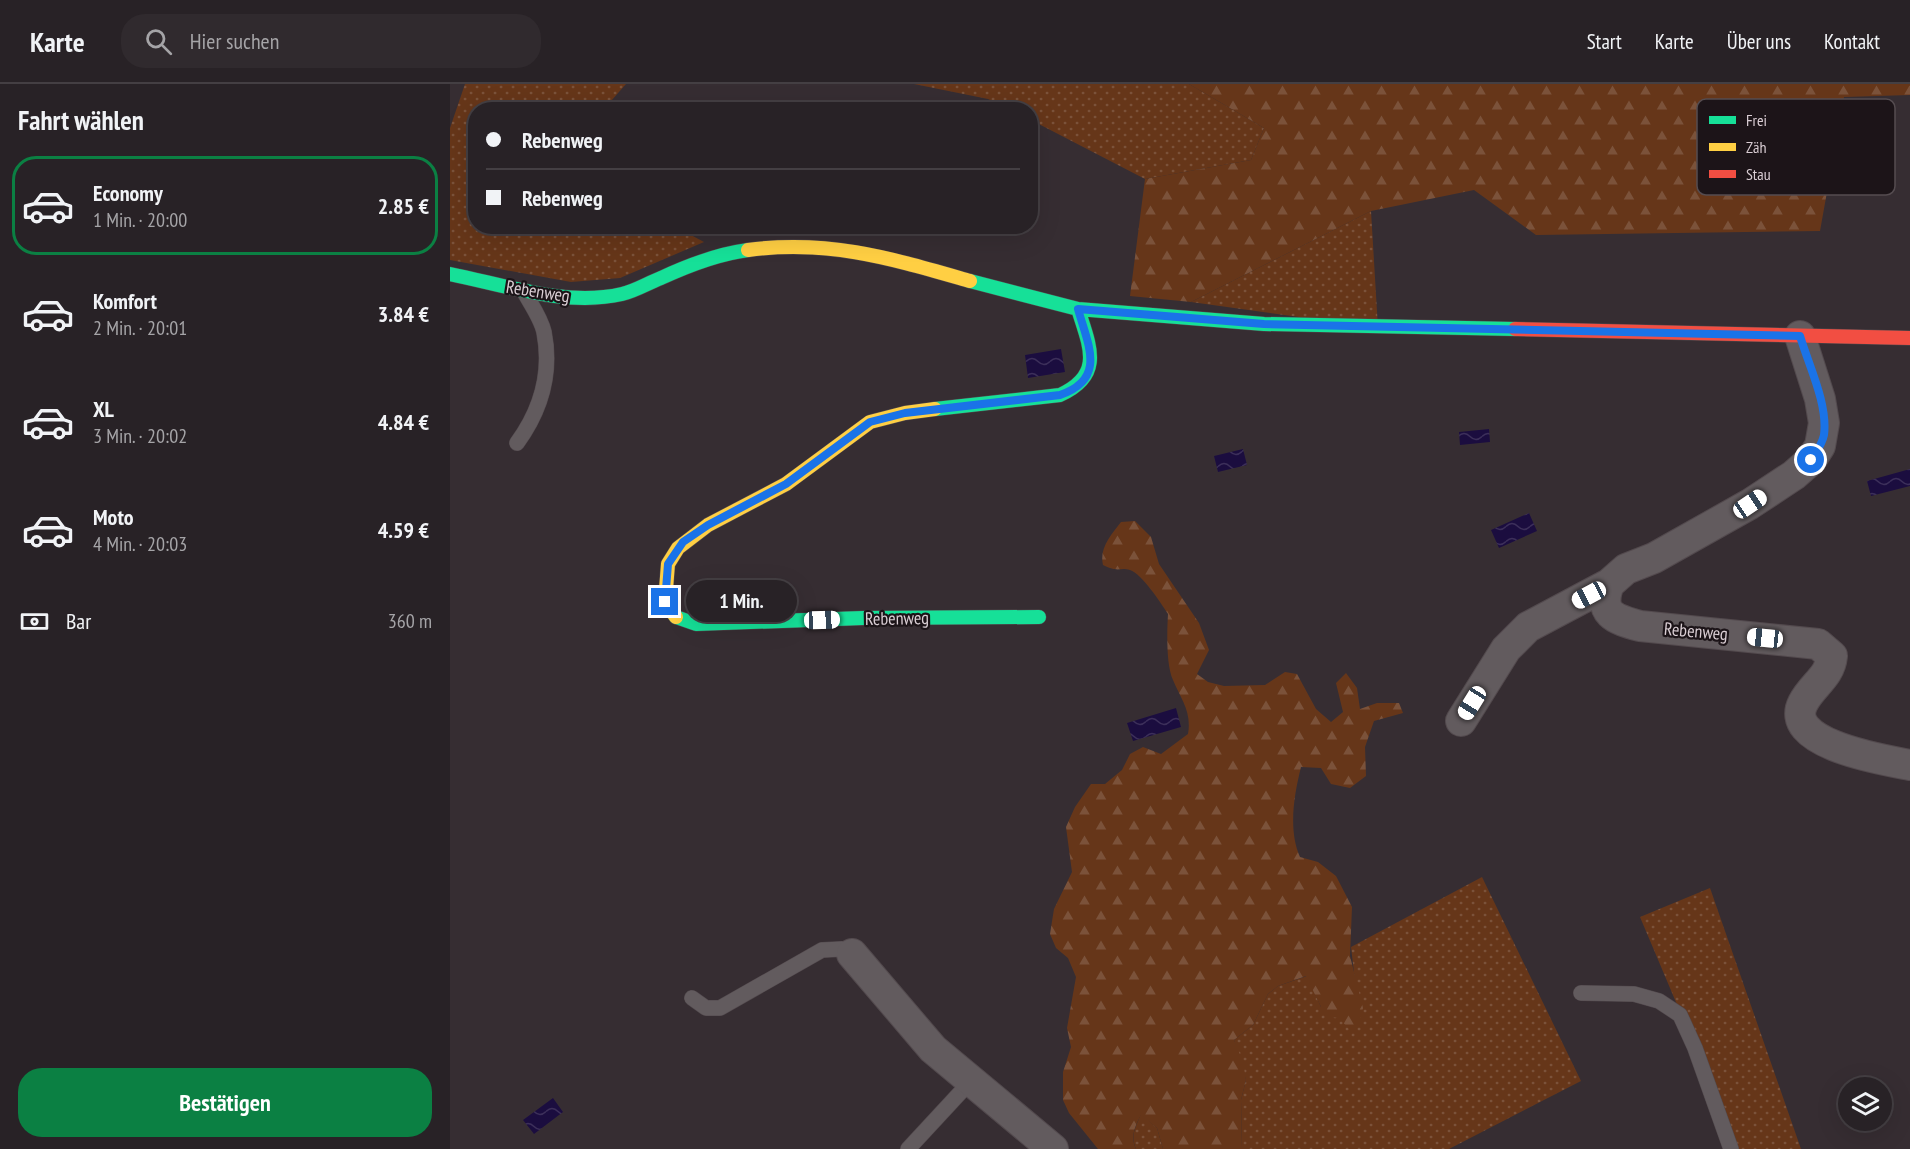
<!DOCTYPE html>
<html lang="de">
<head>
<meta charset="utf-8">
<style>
	:root { --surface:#282226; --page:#302a2e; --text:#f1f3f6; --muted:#a5a4a7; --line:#443f43; --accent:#0b8043 }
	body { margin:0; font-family:"PT Sans Narrow",sans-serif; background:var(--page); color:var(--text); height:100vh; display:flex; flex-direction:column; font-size:22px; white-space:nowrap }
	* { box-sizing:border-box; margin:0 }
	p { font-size:20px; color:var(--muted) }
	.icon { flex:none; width:33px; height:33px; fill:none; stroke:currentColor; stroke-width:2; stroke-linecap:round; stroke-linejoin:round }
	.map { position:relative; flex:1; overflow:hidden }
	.side { display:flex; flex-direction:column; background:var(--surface); width:450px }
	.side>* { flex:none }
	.top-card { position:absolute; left:18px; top:18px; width:570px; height:132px; border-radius:24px; box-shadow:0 6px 24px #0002,0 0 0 2px var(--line); display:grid; align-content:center; height:132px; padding:0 18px; background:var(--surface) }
	.fabs { position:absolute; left:1388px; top:993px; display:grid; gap:12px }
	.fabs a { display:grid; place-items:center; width:54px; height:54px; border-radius:50%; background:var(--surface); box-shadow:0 6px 24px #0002,0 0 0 2px var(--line); font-size:30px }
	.end { position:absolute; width:27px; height:27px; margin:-14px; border:8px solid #1a73e8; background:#fff; box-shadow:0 0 0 3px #fff }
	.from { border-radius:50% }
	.bubble { position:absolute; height:42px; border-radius:21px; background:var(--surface); box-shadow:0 6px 24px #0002,0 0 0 2px var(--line); font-size:20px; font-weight:700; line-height:42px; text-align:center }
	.car { position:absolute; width:18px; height:36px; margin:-18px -9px; border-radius:8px; box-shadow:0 0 4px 2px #0007; background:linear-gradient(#fff 24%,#345 0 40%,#fff 0 76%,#345 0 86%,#fff 0) }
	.top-card b { display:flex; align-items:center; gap:21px; height:57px; font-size:22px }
	.top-card b+b { border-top:2px solid var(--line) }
	.top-card i { width:15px; height:15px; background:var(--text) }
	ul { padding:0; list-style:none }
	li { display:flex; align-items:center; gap:18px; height:99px; margin:0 12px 9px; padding:0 6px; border:3px solid transparent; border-radius:24px }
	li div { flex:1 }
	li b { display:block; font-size:22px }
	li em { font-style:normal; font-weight:700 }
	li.active { border-color:var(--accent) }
	li>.icon { width:54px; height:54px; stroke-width:1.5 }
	h2 { padding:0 18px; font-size:27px; line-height:72px }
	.pay { display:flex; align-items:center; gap:15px; height:66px; padding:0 18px; font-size:22px }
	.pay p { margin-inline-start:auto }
	.cta { display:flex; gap:12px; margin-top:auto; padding:12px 18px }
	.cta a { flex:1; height:69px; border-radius:24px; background:var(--accent); color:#fff; font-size:24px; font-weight:700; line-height:69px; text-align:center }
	header { display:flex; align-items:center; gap:36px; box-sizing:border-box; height:84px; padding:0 30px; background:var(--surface); border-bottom:2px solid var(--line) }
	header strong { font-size:28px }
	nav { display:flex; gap:33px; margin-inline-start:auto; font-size:21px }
	.search { width:420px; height:54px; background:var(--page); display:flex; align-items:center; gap:15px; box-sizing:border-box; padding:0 21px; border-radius:24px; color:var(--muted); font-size:22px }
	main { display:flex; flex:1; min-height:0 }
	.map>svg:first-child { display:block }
	.grass { fill:url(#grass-dots) }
	.forest { fill:url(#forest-firs) }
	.water { fill:url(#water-waves) }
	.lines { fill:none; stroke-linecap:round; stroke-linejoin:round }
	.lane-casing { stroke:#534a4e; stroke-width:16 }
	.street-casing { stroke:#534a4e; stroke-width:32 }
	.fast-casing { stroke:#534a4e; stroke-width:15 }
	.slow-casing { stroke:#534a4e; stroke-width:15 }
	.jam-casing { stroke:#534a4e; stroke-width:15 }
	.lane { stroke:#625b5e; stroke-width:15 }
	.street { stroke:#625b5e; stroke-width:30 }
	.fast { stroke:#16e098; stroke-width:14 }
	.slow { stroke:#ffcf43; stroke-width:14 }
	.jam { stroke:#f24e42; stroke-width:14 }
	.route { stroke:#1a73e8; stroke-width:8 }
	.labels { text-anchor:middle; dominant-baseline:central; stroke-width:4.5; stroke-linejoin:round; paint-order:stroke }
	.street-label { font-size:18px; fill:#daced4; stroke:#1c1418 }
	.key { fill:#1c1418; stroke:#554c50; stroke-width:1.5 }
	.key-label { font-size:16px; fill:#daced4 }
</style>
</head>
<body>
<header>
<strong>Karte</strong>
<div class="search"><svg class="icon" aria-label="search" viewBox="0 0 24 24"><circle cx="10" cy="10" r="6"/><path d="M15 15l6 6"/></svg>Hier suchen</div>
<nav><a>Start</a><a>Karte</a><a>Über uns</a><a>Kontakt</a></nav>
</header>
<main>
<section class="side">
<h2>Fahrt wählen</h2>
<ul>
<li class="active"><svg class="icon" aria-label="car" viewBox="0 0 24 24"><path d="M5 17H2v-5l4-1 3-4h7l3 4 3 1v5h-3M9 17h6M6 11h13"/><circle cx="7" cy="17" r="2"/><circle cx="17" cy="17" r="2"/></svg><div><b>Economy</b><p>1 Min. · 20:00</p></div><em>2.85 €</em></li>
<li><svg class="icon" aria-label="car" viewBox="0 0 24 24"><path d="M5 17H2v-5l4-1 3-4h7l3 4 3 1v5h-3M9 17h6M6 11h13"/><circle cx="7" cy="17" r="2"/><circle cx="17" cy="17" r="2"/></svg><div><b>Komfort</b><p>2 Min. · 20:01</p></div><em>3.84 €</em></li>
<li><svg class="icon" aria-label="car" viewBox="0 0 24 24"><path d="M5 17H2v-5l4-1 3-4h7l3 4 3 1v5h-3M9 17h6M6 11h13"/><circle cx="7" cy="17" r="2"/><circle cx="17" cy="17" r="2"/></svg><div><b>XL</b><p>3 Min. · 20:02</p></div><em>4.84 €</em></li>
<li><svg class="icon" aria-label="car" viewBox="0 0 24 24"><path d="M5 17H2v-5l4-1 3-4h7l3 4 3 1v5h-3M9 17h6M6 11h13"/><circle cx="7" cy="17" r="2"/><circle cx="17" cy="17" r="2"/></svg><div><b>Moto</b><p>4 Min. · 20:03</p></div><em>4.59 €</em></li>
</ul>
<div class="pay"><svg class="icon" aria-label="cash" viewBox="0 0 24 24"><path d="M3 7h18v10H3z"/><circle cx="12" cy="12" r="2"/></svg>Bar<p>360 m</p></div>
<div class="cta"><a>Bestätigen</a></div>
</section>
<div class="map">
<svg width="1460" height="1065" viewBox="0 0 1460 1065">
	<defs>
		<pattern id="grass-dots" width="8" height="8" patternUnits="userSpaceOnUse" patternTransform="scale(1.5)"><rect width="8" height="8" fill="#663619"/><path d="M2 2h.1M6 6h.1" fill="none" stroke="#7b523a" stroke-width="1.8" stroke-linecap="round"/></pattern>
		<pattern id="forest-firs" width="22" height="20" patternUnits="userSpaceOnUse" patternTransform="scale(1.5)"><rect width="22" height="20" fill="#663619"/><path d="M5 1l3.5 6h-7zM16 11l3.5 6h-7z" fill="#7b523a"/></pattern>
		<pattern id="water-waves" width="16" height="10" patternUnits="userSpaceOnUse" patternTransform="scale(1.5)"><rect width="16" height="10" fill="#1b0d3f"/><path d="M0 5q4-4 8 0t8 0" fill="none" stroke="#3c2f5a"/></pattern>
	</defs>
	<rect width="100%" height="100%" fill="#362d32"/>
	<path class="grass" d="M15,0H176L154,25L26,26V142L226,143L254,158L170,194L121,198L0,176V44Z
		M464,0H739L814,44L801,76L695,95L581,36L580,26L559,25L538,15Z
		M921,127L928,244L741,218Z
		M1032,793L1131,997L999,1065H792L791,1016L796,996L784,956L803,941L818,910L828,902L857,892L871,923L905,897L901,863Z
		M1260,804L1351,1065H1288L1190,833Z
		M691,1030L707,1044L713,1065H686C680,1052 686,1042 691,1030Z"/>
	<path class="forest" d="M739,0H1460V11L1394,13L1370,147L1086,151L1024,106L921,127L741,218L680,212L695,95L801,76L814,44Z
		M685,437L701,453L709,480L749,539L759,566L747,590L758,598L774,602L815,601L835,588L847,590L866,625L881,638L893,628L886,599L896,589L907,604L910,625L927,619H949L953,629L924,637L915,663L916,692L900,704L881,700L871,684L851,683C844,711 838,746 850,773L868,778L886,792L902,823L900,872L913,924L909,941L899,945L889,934L880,933L871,923L856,892L828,902L818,910L803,941L784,956L793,978L796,996L791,1016L792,1065H713L707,1044L691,1031C685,1042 680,1053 686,1065H648L619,1029L613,1016V988L621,963L617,944L626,893L618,874L606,864L600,850L604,825L622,788L616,743L625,723L641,700H655L672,686L680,670L693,663L711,670L738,650C742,628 731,615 723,596C716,581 717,547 718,530C711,519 692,490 680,486C669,483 669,489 653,481C649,464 661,451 671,438Z"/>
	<path class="water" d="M611,265L615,288L578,294L575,271Z
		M1039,345L1040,358L1010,361L1009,348Z
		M793,365L797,381L768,388L764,372Z
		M1460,385V402L1421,412L1417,397Z
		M1079,429L1087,447L1049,464L1041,446Z
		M726,624L731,643L683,657L677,639Z
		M103,1014L113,1028L84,1050L73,1036Z"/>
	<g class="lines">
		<defs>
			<path id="lane" d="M67,359C91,326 102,289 94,248C91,234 80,219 73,206
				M1131,909L1184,910L1209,917L1230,931L1245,964L1281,1065
				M242,914L256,924H270L372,866L392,865L402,870
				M458,1065L521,997"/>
			<path id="street" d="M1159,500C1148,530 1164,535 1190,542L1368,560L1382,572C1380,593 1362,601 1353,619C1332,660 1434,676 1460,681
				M1011,637L1056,565L1078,543L1159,500L1176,485L1204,474L1300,420L1344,391L1361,376L1370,362L1374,339L1370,315L1350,252
				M402,870L483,965L603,1065"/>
			<path id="fast" d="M0,190C55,201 116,223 172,210C185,207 198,199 211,194C239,181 267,170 298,166
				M520,197L628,225L814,240L1065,245
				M485,325L610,311C654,291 640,263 628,225
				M226,533L246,540L413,534L589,533"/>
			<path id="slow" d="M298,166C379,155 443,175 520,197
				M226,533L215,518L218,480L228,464L258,441L336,400L420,338L455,329L485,325"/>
			<path id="jam" d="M1065,245L1460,254"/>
		</defs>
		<use href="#lane" class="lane-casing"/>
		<use href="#street" class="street-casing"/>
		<use href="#fast" class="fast-casing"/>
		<use href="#slow" class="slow-casing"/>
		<use href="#jam" class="jam-casing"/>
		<use href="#lane" class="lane"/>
		<use href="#street" class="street"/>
		<use href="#fast" class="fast"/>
		<use href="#slow" class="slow"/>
		<use href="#jam" class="jam"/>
	</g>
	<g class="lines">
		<path class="route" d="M215,518L218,480L233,458L258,441L336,400L420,338L455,329L610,311C657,295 638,261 628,225L814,240L1350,252C1359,282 1378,320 1374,351C1372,361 1366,368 1361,376"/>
	</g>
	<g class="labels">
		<g class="street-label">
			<text transform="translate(88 207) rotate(9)">Rebenweg</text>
			<text transform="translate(447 534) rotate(-1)">Rebenweg</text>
			<text transform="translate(1246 547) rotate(5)">Rebenweg</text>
		</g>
	</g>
	<rect x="1247" y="15" width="198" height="96" rx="9" class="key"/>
	<rect x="1259" y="32" width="27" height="8" fill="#16e098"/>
	<rect x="1259" y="59" width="27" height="8" fill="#ffcf43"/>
	<rect x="1259" y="86" width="27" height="8" fill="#f24e42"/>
	<g class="key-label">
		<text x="1296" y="42">Frei</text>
		<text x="1296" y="69">Zäh</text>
		<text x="1296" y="96">Stau</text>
	</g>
</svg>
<div class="fabs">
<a><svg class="icon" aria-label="layers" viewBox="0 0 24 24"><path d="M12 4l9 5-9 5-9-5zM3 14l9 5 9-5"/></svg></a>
</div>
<i class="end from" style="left:1361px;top:376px"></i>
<i class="end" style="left:215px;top:518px"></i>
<div class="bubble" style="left:236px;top:496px;width:111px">1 Min.</div>
<i class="car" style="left:1300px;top:420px;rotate:56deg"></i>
<i class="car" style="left:1139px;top:511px;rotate:242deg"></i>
<i class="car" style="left:372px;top:536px;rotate:88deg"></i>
<i class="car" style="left:1315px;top:554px;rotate:276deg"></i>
<i class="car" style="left:1022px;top:619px;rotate:212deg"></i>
<div class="top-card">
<b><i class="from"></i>Rebenweg</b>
<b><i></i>Rebenweg</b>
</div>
</div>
</main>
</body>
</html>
